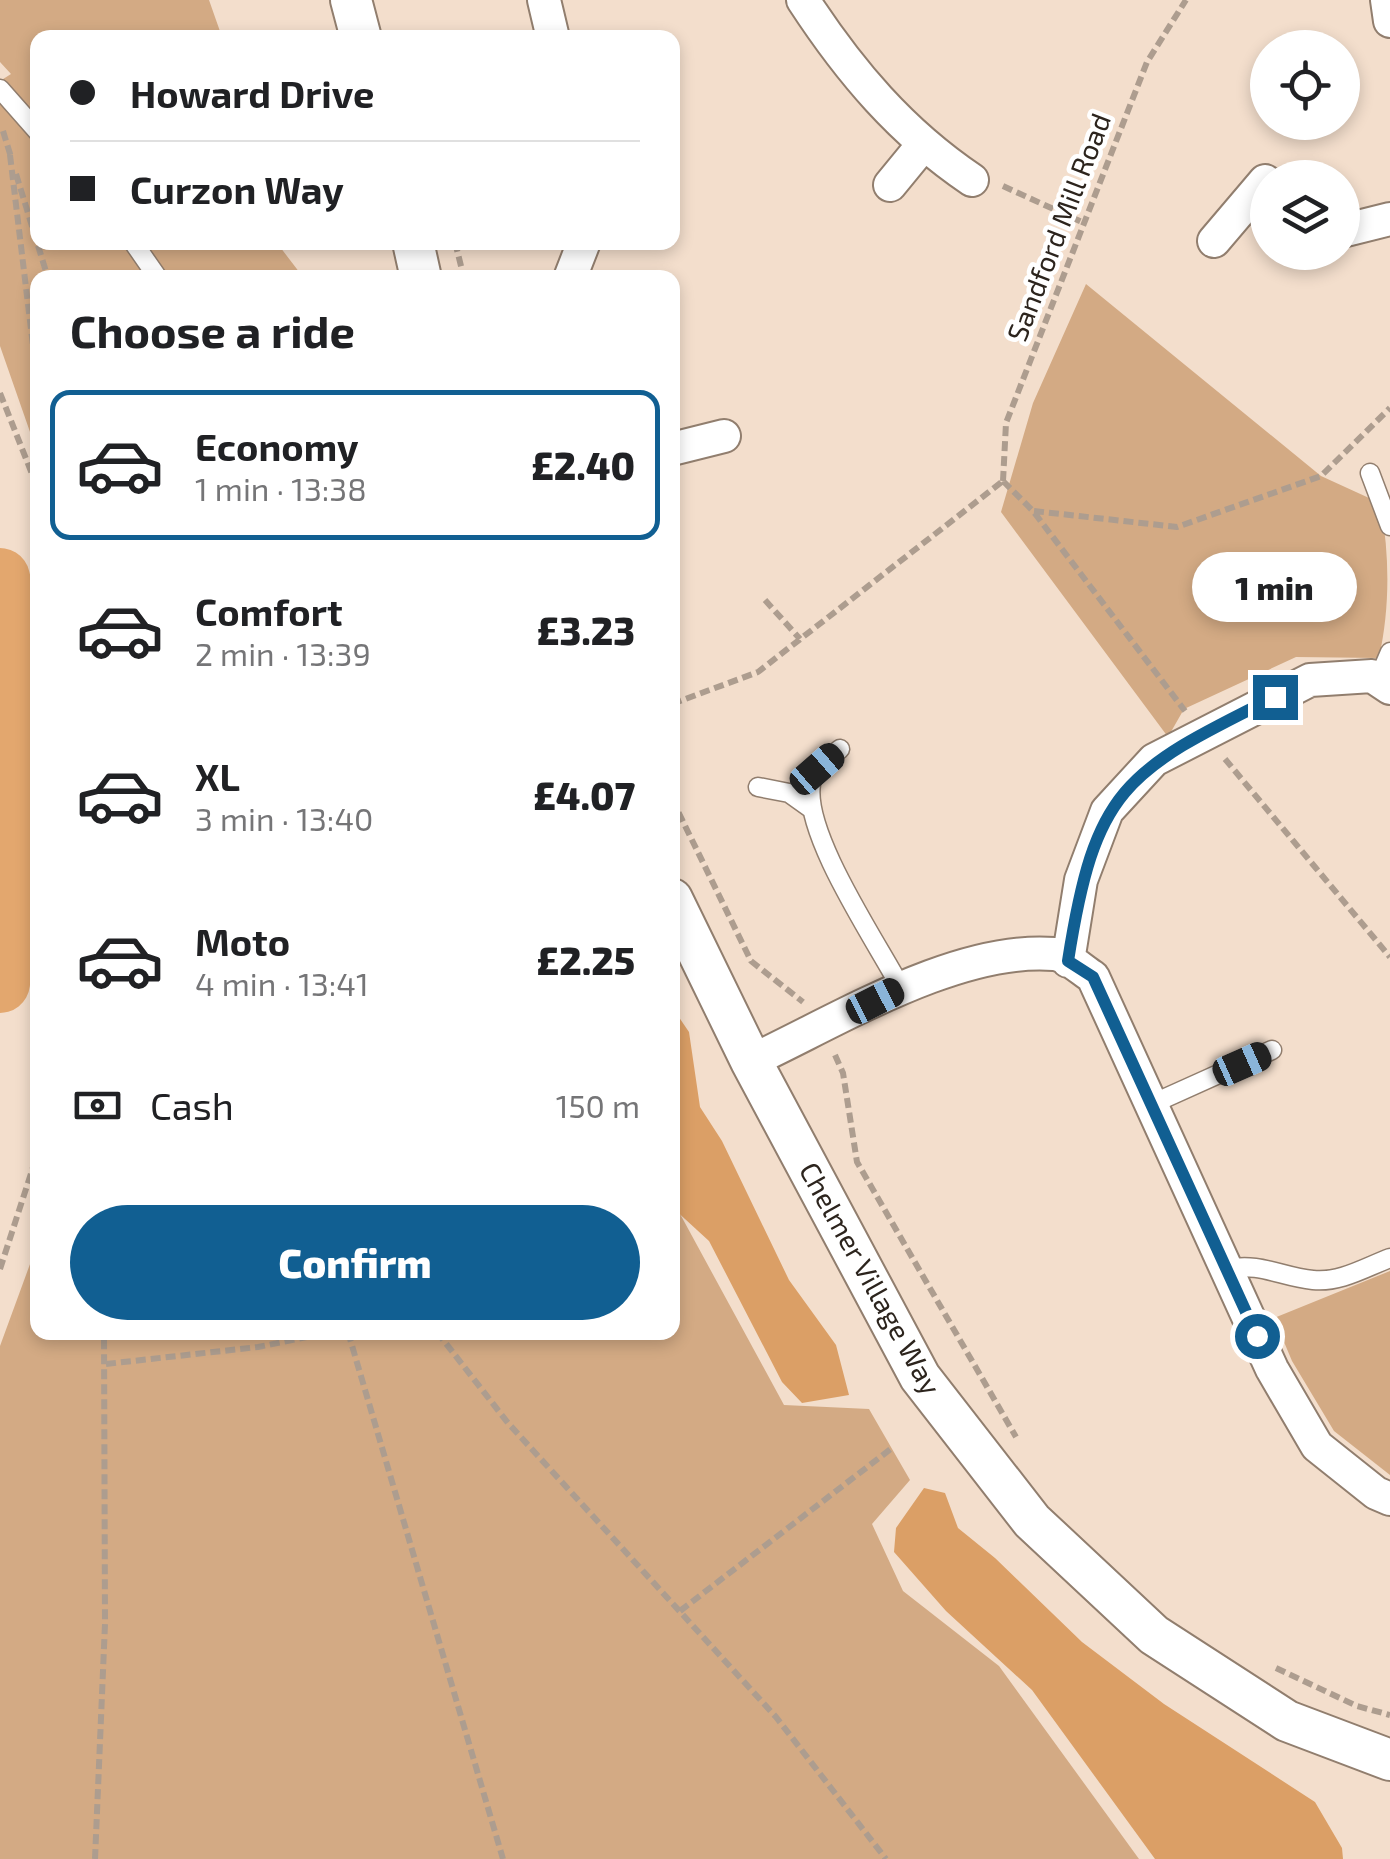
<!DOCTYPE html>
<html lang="en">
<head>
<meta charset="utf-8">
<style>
	:root { --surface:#fff; --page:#f2f2f2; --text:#202124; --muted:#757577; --line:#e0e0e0; --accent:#115f92 }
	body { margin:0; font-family:"Exo 2",sans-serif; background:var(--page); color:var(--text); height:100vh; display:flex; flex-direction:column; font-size:38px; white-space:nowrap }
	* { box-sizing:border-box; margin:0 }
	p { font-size:32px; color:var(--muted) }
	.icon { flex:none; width:55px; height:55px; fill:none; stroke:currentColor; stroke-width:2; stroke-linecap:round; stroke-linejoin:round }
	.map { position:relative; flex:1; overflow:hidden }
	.sheet { position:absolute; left:30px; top:270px; width:650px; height:1070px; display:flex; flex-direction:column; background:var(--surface); border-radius:20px; box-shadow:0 5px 15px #0003 }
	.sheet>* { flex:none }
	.guide { position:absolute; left:30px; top:30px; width:650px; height:220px; border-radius:20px; box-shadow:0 5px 15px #0003; display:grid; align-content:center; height:220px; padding:0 40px; background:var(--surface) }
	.tools { position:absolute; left:1250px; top:30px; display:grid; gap:20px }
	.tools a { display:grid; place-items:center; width:110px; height:110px; border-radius:50%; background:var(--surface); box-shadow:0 5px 15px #0003; font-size:50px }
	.end { position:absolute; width:45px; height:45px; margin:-22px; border:12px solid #115f92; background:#fff; box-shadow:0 0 0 5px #fff }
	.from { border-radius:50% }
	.bubble { position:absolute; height:70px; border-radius:35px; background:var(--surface); box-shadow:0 5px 15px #0003; font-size:32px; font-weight:800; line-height:70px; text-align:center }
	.car { position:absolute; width:30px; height:60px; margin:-30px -15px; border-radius:12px; box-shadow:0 0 8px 2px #0007; background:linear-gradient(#222 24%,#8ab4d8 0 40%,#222 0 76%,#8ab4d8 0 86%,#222 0) }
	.guide b { display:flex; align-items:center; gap:35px; height:95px; font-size:38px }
	.guide b+b { border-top:2px solid var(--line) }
	.guide i { width:25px; height:25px; background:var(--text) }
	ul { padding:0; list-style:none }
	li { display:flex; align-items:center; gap:30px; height:150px; margin:0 20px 15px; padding:0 20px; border:5px solid transparent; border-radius:20px }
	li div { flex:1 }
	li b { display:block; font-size:38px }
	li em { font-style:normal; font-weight:800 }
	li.selected { border-color:var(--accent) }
	li>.icon { width:90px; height:90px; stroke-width:1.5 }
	h2 { padding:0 40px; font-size:45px; line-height:120px }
	.pay { display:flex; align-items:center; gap:25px; height:110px; padding:0 40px; font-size:38px }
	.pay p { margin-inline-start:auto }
	.button { display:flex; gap:20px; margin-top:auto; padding:20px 40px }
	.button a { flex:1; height:115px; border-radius:60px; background:var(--accent); color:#fff; font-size:40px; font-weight:800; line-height:115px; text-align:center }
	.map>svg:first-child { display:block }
	.green { fill:#d3aa84 }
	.forest { fill:#db9f66 }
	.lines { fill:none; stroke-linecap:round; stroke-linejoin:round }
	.river { stroke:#e3a76e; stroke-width:60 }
	.service-casing { stroke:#917e6e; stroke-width:21 }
	.minor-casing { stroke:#917e6e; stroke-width:36 }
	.tertiary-casing { stroke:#917e6e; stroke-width:44 }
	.path { stroke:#ad9d8f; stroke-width:6; stroke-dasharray:10 5; stroke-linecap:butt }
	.service { stroke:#fff; stroke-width:18 }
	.minor { stroke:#fff; stroke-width:32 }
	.tertiary { stroke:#fff; stroke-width:40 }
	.route { stroke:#115f92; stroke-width:12 }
	.labels { text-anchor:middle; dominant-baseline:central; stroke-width:9; stroke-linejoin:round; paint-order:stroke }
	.street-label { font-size:28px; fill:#2c241d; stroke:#fff }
</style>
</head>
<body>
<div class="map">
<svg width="1390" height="1859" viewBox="0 0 1390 1859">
	<rect width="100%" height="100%" fill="#f3decc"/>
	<path class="green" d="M0,0H209L222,37L38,38V242L277,243L303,277L38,278L37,452L0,346V81L11,74L0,62Z
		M1086,284L1321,476L1380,503C1390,554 1390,608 1379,658L1296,657L1184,709L1168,737L1001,512L1033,403Z
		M673,1201L784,1405L869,1409L910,1480L872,1524L903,1591L999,1666L1139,1859H0V1346L37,1245L38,1332H672Z
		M1390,1271V1475L1334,1431L1292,1361L1274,1318Z"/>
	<path class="forest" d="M672,1007L689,1032L700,1107L722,1141L789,1280L836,1345L849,1395L802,1403L782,1382L709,1241L673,1208Z
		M924,1488L945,1493L958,1528L995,1558L1082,1642L1164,1704L1315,1802L1342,1848L1343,1859H1155L1032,1690L946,1611L894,1552L896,1528Z"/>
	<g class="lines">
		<path class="river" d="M0,578L27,693L23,784L0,983"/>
		<defs>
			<path id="service" d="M0,89L38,132
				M133,242L158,278
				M1370,473L1390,526
				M1378,680L1390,652
				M840,749C828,759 813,768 811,784C803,834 876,941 901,988
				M758,787L789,793L810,808
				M1152,1104L1272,1050
				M1227,1269C1260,1262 1281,1277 1313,1280C1340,1283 1366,1267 1390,1258"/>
			<path id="minor" d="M544,0L553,38
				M803,0C850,72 901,132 972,180
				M1387,0L1390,21
				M890,185L922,146
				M1342,231L1390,219
				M1214,241L1265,181L1268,183
				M570,278L584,242
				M672,449L724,436
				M1068,961L1081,880L1107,811L1154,760L1310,680L1372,676L1390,688
				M751,1061C837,1021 957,946 1054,954C1066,955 1082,970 1093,977L1272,1369L1317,1446L1376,1493L1390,1499"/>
			<path id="tertiary" d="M351,0L361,38
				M413,242L421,278
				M672,899L751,1061L920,1377L1032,1521L1154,1635L1287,1721L1390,1760"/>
		</defs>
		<use href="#service" class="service-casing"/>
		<use href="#minor" class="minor-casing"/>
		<use href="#tertiary" class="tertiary-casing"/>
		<path class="path" d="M3,131L11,157
			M10,155L38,387
			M16,174L48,278
			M1003,186L1084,223
			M455,242L464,278
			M0,393L38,489
			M1003,481L1033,511L1185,711
			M1003,481L1006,423L1147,62L1186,0
			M1034,511L1177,527L1321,476L1390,408
			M765,600L800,639
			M672,704L758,672L1003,481
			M1225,759L1390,957
			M672,799L751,961L803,1002
			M835,1055L843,1073L857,1162L1016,1437
			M0,1269L38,1152
			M348,1332L503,1859
			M437,1332L508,1423L776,1717L886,1859
			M106,1364L258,1347L332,1332
			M680,1611L892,1448
			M1276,1668L1357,1706L1390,1715
			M95,1859L105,1624L104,1332"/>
		<use href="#service" class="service"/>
		<use href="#minor" class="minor"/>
		<use href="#tertiary" class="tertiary"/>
	</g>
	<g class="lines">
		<path class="route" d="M1257,1336L1093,977L1068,961C1095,789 1123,772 1275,697"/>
	</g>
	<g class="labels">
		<g class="street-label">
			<text transform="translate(1058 227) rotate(-69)">Sandford Mill Road</text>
			<text transform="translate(871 1278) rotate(61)">Chelmer Village Way</text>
		</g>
	</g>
</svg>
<div class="tools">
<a><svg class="icon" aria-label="locate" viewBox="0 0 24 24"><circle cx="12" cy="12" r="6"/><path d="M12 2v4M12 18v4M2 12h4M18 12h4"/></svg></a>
<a><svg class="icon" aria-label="layers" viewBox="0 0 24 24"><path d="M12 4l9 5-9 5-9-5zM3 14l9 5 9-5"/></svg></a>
</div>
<i class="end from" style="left:1257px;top:1336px"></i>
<i class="end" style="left:1275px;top:697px"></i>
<div class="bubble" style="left:1192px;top:552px;width:165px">1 min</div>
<i class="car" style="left:817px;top:769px;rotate:49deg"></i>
<i class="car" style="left:875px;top:1001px;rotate:63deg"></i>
<i class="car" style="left:1242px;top:1064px;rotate:66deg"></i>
<div class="guide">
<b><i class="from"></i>Howard Drive</b>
<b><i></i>Curzon Way</b>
</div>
<section class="sheet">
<h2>Choose a ride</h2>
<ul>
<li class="selected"><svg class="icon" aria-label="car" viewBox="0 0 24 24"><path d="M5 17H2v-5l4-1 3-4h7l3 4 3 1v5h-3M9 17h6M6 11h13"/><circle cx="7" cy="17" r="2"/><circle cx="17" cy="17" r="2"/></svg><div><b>Economy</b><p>1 min · 13:38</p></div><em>£2.40</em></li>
<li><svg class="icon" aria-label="car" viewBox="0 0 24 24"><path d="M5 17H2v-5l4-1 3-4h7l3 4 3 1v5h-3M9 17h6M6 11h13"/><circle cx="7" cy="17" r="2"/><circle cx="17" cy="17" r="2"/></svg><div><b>Comfort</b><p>2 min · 13:39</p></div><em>£3.23</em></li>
<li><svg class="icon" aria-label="car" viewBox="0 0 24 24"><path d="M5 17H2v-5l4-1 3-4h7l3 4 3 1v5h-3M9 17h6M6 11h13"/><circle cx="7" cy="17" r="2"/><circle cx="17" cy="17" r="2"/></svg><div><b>XL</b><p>3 min · 13:40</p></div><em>£4.07</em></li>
<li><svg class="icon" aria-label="car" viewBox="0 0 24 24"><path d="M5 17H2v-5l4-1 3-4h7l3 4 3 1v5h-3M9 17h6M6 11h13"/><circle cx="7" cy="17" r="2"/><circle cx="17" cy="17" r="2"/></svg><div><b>Moto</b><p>4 min · 13:41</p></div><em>£2.25</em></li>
</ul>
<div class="pay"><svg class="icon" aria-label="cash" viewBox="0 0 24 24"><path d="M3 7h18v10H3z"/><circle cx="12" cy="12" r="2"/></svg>Cash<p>150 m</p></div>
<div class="button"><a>Confirm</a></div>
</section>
</div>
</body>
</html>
